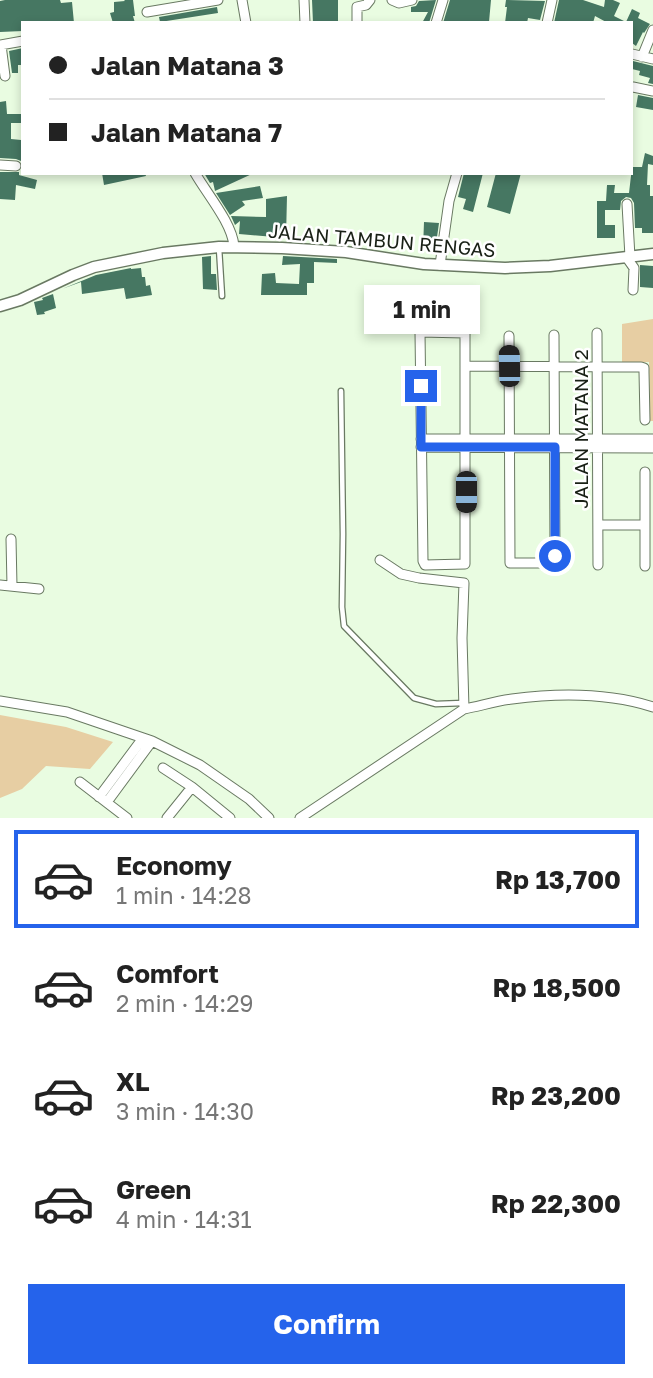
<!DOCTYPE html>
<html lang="en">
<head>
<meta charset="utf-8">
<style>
	:root { --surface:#fff; --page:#f6f6f6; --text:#222; --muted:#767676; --line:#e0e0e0; --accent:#2563eb }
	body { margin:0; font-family:"Golos Text",sans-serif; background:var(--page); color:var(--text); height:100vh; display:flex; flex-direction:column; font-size:26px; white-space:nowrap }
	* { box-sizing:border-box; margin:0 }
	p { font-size:23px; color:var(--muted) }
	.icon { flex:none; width:38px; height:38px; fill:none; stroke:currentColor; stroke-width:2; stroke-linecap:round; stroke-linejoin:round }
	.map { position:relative; height:818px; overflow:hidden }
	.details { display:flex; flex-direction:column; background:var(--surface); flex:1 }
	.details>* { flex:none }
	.top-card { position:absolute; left:21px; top:21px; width:612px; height:154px; border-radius:0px; box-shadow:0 4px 10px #0003; display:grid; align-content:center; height:154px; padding:0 28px; background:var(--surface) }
	.end { position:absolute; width:32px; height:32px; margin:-16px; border:9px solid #2563eb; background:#fff; box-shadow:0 0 0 4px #fff }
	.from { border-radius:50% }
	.bubble { position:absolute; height:49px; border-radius:0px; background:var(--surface); box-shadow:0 4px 10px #0003; font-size:23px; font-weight:700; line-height:49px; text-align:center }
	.car { position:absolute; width:21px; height:42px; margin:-21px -10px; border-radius:9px; box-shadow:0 0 5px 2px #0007; background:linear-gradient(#222 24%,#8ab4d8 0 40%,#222 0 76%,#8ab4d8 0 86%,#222 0) }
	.top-card b { display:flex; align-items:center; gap:24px; height:66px; font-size:26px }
	.top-card b+b { border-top:2px solid var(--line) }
	.top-card i { width:18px; height:18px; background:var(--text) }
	ul { padding:12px 0 0; list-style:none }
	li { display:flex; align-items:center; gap:21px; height:98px; margin:0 14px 10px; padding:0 14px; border:4px solid transparent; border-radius:0px }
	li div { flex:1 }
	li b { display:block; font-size:26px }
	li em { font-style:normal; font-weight:700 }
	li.current { border-color:var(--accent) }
	li>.icon { width:63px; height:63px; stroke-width:1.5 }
	.primary-button { display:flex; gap:14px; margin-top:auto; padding:14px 28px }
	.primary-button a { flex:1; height:80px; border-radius:0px; background:var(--accent); color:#fff; font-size:28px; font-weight:700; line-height:80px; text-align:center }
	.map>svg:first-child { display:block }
	.green { fill:#e7cea3 }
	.building { fill:#467762 }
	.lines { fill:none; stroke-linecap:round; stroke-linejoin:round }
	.service-casing { stroke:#697962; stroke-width:7 }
	.minor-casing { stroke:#697962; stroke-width:11 }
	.tertiary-casing { stroke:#697962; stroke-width:13 }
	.service { stroke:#fff; stroke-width:4.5 }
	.minor { stroke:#fff; stroke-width:9 }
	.tertiary { stroke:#fff; stroke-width:10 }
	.route { stroke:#2563eb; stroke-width:9 }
	.labels { text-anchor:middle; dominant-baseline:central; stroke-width:5; stroke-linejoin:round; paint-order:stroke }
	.street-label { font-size:19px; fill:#192016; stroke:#fff }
</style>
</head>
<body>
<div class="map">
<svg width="653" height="818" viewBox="0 0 653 818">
	<rect width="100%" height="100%" fill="#e9fce1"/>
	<path class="green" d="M653,319V421H650L649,362L622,363V324Z
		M0,715L66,727L113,742L90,769L46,766L22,789L0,798Z"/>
	<path class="building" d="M5,0H60L61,3L72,2L74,23H23V31L0,32V1Z
		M124,0H133L135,16H133L135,23H113L110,13L114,12V2L125,1Z
		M312,0H338V23H313Z
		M436,0L429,23H422L428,12H411V7L416,6L419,1Z
		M450,0H491L489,22L473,21V23H443Z
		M506,0L545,1L540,20L528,18L527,23H505L507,7H505Z
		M559,0H583L604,7L605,0H613L620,3L614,16L626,22L632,9L640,13L638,18L650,24L644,33L643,32L636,46L632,43V23H608L595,16L593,23H554Z
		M217,7L218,13L160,22L159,17Z
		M23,48V65H18V73H12L9,51Z
		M633,61L653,66V84L648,83L650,78L639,75L640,71L632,69Z
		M638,95L653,98V110L636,107Z
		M6,101L7,114H22V123H11V139L21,140V161L16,159L0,158V102Z
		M645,153L653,156V165L648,164L647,185H650V196H653V233H642V228H635L634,203L631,198L626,197L621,201L620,210H605V225H615V238H597V201H606L607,185H615L614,193H629L632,167H642Z
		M0,172H19V175L37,180L35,189L16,185L15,200L0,199Z
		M102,173H145L146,176L104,185Z
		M204,173H254L215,191L213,182L210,183Z
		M464,173H483L473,212L463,209L466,199L458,197Z
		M496,173H521L510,214L487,207Z
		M260,186L263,198L242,201L245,205L230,215L216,193Z
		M287,196L286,238L239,234L240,221L235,225L231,216L266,217V199Z
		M424,222L439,223L435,251L423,249Z
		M211,256V274H216L217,290L203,289L202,257Z
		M283,256L337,259V263L314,262V283H307V295H261L262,274L275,273L276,283L299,284L300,264L282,265Z
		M640,265L653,266V288L640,287Z
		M131,268V269L141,268L142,277H145L146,286L150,285L152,295L126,299L124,288L82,294L81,282L62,289L96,275Z
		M53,294L56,308L44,312L45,314L37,315L34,302L43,300L42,298Z"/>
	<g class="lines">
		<defs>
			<path id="service" d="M219,248L222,296
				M341,391L343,534L342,607L344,626L414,698L436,704L463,703"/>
			<path id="minor" d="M242,0L246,23
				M304,0L305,23
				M392,0L399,3L412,0
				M147,12L218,0
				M357,23V7L366,5L370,0
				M436,23L443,0
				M547,23L552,0
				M0,45L23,41
				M1,45L5,76
				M632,54L653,59
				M642,57L653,30
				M633,87L653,91
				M0,165L16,166
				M195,173C207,194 232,223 234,246
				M627,204L630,257
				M627,258L634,268L633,290
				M440,265L449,201L457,173
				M420,332L465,333V564L425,565L423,561Z
				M597,333L598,565
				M509,336L510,563H550L555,560V556L554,335
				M465,366L641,367L644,368V372L645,420
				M421,439H653
				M421,447L653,448
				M598,525H645
				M11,539L12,586
				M645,566V472
				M0,585L39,589
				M0,701L67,712L152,741L200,765L249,799L269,818
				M464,709C480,706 496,701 512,699C558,693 609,693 653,707
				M163,768L192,787L230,818
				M80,782L127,818
				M99,797L143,738
				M107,802L152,741
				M167,818L192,787
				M300,818L464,709L462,638L464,583L419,578L401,574L380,560"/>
			<path id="tertiary" d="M0,306L20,300L73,275L94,267L163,253L219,247L282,248L346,252L424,264L505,268L550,266L653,254"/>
		</defs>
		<use href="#service" class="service-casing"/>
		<use href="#minor" class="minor-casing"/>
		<use href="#tertiary" class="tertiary-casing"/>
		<use href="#service" class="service"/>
		<use href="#minor" class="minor"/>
		<use href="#tertiary" class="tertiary"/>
	</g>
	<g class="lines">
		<path class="route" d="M421,386V447H555V556"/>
	</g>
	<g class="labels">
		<g class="street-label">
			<text transform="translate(382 240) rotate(5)">JALAN TAMBUN RENGAS</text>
			<text transform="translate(580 429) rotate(-90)">JALAN MATANA 2</text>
		</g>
	</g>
</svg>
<i class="end from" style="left:555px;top:556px"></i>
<i class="end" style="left:421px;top:386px"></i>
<div class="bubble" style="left:364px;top:285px;width:116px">1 min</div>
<i class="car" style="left:509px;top:366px;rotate:359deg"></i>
<i class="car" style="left:466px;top:492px;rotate:180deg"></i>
<div class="top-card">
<b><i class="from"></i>Jalan Matana 3</b>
<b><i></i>Jalan Matana 7</b>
</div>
</div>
<section class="details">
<ul>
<li class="current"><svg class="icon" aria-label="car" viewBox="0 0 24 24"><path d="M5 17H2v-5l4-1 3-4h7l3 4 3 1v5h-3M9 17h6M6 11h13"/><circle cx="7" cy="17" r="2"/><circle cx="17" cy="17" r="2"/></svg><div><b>Economy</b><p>1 min · 14:28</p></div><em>Rp 13,700</em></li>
<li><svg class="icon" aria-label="car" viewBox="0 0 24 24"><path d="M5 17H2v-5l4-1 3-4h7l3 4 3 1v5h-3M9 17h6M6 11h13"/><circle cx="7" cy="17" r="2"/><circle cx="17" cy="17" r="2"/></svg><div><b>Comfort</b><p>2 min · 14:29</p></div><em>Rp 18,500</em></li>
<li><svg class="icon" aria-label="car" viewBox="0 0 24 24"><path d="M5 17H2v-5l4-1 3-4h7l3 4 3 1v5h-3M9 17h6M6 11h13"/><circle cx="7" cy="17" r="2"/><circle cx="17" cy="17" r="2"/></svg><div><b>XL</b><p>3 min · 14:30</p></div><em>Rp 23,200</em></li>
<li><svg class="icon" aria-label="car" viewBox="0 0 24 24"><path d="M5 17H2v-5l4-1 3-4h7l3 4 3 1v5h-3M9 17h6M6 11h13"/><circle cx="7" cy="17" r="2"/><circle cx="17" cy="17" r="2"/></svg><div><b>Green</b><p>4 min · 14:31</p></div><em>Rp 22,300</em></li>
</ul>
<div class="primary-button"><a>Confirm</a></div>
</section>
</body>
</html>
